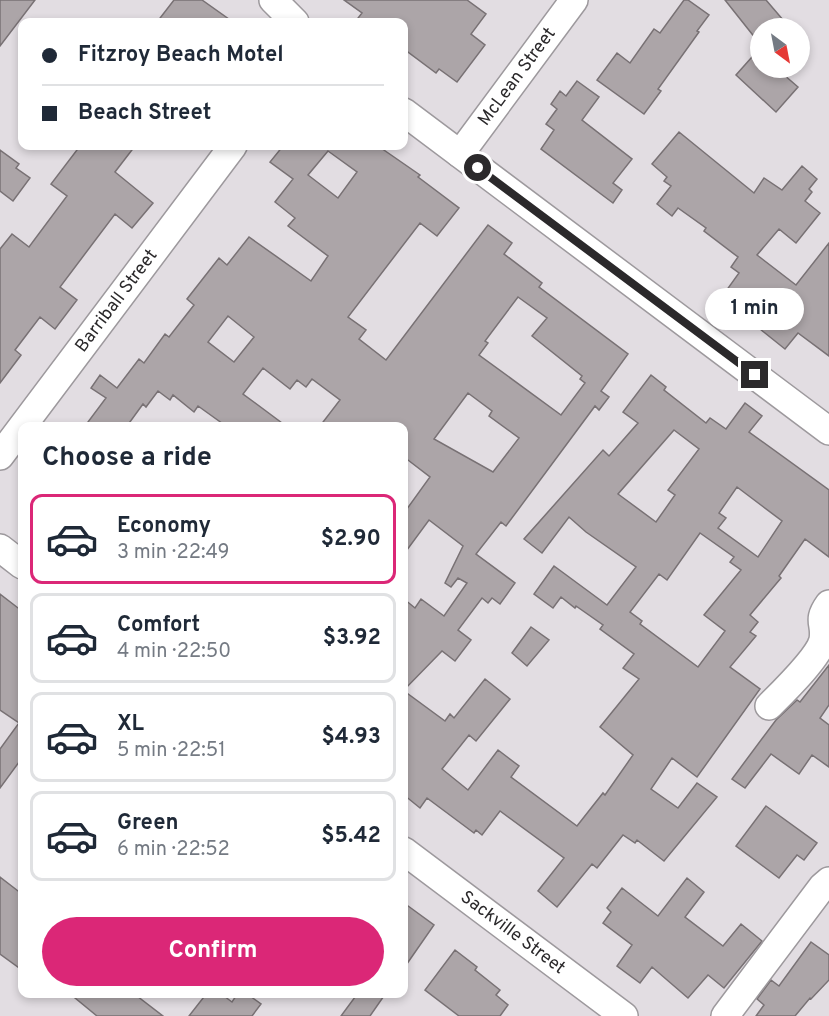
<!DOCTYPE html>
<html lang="en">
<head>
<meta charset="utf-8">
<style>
	:root { --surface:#fff; --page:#f6f6f7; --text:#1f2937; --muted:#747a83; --line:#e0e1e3; --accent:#db2777 }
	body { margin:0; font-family:Overpass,sans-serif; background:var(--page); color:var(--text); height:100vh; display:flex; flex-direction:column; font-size:22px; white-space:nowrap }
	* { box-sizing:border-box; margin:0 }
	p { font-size:20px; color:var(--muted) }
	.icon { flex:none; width:33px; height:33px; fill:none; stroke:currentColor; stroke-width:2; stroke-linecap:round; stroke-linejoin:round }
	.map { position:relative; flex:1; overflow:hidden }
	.panel { position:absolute; left:18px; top:422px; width:390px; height:576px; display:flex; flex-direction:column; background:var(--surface); border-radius:12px; box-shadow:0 3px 9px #0003 }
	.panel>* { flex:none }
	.top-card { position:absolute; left:18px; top:18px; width:390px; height:132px; border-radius:12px; box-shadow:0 3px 9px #0003; display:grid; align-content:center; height:132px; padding:0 24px; background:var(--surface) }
	.needle { width:39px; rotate:148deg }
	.controls { position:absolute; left:750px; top:18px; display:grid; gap:12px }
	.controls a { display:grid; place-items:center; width:60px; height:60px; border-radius:50%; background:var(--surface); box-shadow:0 3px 9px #0003; font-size:30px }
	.end { position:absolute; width:27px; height:27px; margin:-14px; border:8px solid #2b292b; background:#fff; box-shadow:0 0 0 3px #fff }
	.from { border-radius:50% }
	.bubble { position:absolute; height:42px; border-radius:21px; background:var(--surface); box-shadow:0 3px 9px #0003; font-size:20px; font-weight:700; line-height:42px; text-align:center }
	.top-card b { display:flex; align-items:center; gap:21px; height:57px; font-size:22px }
	.top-card b+b { border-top:2px solid var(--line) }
	.top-card i { width:15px; height:15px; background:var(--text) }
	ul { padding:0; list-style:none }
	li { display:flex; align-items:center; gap:18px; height:90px; margin:0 12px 9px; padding:0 12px; border:3px solid var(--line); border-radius:12px }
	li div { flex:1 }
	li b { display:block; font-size:22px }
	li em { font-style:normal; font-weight:700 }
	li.on { border-color:var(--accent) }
	li>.icon { width:54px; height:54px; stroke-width:1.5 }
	h2 { padding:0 24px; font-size:27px; line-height:72px }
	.button { display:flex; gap:12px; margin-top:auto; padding:12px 24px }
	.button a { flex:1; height:69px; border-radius:36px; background:var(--accent); color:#fff; font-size:24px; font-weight:700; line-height:69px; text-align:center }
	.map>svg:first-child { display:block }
	.building { fill:#aca5a8; stroke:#787174; stroke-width:1.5; fill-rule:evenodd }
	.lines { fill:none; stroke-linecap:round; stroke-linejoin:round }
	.minor-casing { stroke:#9d999d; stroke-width:30 }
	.minor { stroke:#fff; stroke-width:27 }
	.route { stroke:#2b292b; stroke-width:8 }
	.labels { text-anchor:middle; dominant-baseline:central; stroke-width:5; stroke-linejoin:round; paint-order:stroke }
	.street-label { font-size:18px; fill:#2b292b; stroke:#fff }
</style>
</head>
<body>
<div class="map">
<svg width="829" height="1016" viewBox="0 0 829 1016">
	<rect width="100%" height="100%" fill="#e2dde2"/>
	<path class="building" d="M0,0H35L0,46Z
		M174,0H202L233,22H157Z
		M344,0H467L486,14L471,34L485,45L457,82L439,69L436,73L404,49V22H355L362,13Z
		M684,0H688L709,15L697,31L699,32L658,89L661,91L644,114L597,80L617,53L630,63L654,29L660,33Z
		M725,0H766L790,28H760V44Z
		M760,48V68H776L798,87L776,112L736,75Z
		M577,81L599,97L582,120L632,159L613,183L622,190L613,203L541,149L554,130L546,124L557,109L551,104L560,91L566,96Z
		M679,132L754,193L764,178L782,190L802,166L817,179L809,189L812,192L805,201L820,213L796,243L779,229L757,255L796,285L829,243V356L798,333L785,349L760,329L767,321L726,291L739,273L731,267L738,257L704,231L706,228L678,208L672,216L657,204L671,186L664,181L667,177L652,164Z
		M80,146H135L115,172L153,203L132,228L115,214L60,287L77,300L55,329L40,317L15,350L21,355L0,383V249L12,234L29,247L67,196L51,184Z
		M283,146H378L420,175L418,177L459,208L437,236L420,223L348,317L366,330L359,339L386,360L488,225L512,243L504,254L542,283L539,287L628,354L601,391L609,397L599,410L595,406L506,526L501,522L476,554L515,583L500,604L492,598L488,603L482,598L458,630L471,640L455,661L442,651L404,690V599L415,608L421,599L444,616L467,583L458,578L451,587L445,583L463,546L429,520L404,554V513L430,477L404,457V426H320L340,400L312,379L306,387L297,380L290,389L263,368L243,394L286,426H226L198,406L194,412L173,395L170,400L158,391L146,407L143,404L127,426H85L106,398L91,388L100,375L117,388L139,359L144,363L165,334L169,337L194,305L187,299L219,258L227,265L249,237L311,281L328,256L288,226L295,218L275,202L293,179L270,162ZM328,151L357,172L338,198L308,175ZM518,297L547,318L532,336L582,376L580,379L585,383L561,415L479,355L488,343L485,341ZM228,316L254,337L234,362L208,342ZM468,393L492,411L489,416L519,438L493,472L434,439Z
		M0,150L19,164L16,168L30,178L13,201L0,191Z
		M651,375L666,387L664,390L706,423L710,418L726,429L745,403L762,416L749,432L829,490V557L805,539L779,576L781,578L750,615L758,622L750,632L756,636L730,667L760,689L697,777L672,758L651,789L678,808L697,783L717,797L664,861L637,840L635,843L623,835L597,868L592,864L557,907L538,891L564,858L500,811L482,835L476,830L474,833L427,798L420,808L404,795V691L445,721L450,714L454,718L485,679L510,699L476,741L469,735L442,769L468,790L498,750L519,766L511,777L577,826L603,793L605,795L633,755L600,727L639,679L623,668L634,654L600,629L603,625L576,606L575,608L561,597L553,608L534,594L554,566L607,605L636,567L586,532L569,517L542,553L524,539L603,450L609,456L638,423L623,412ZM674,430L699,449L668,490L675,495L656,522L618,494ZM737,487L782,521L758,557L718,528L726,518L719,513ZM700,533L734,557L730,562L741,570L704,615L725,631L698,667L640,624L642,621L630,612L659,574L667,580Z
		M0,594L22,611V758L0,788V749L19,723L0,710Z
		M531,627L549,640L527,666L512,653Z
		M829,665V705L820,718L829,725V767L812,755L799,774L771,754L745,788L732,779L776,720L797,700L800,702Z
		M766,806L817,843L804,860L797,855L779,878L736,846Z
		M0,877L22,894V970L0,954Z
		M687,878L704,892L685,917L723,946L741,924L762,941L724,988L708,975L688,998L652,967L640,983L617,966L632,945L603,923L611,912L607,908L622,888L658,916Z
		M404,903L434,925L404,968Z
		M811,942L829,955V980L811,999L810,998L795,1016H756L764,1005L757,999L771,980L779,986Z
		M455,950L477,967L475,970L500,990L496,995L508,1005L500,1016H459L425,990Z
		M69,993H133L163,1016H97Z
		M207,993H220L232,1002L238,993H246L261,1004L252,1016H189Z
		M358,993H386L370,1016H341Z"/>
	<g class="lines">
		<defs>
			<g id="minor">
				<path d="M273,0L295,22"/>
				<path d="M404,112L829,431"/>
				<path id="s1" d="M460,154L574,0"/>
				<path id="s2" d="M0,456L233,146"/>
				<path d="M0,548L22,565"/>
				<path d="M769,706C783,692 819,657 823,640C826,622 816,622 829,604"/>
				<path id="s3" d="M404,851L624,1016"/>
				<path d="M725,1016L822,887L829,881"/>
			</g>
		</defs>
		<use href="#minor" class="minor-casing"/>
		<use href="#minor" class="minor"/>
	</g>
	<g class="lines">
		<path class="route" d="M478,168L755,375"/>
	</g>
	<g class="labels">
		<g class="street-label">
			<text stroke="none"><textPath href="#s1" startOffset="96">McLean Street</textPath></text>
			<text stroke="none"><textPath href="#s2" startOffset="194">Barriball Street</textPath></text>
			<text stroke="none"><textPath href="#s3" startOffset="136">Sackville Street</textPath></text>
		</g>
	</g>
</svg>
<div class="controls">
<a><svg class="needle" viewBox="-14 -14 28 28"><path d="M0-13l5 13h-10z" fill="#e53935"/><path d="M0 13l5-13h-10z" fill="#747a83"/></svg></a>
</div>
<i class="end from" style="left:478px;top:168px"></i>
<i class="end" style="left:755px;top:375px"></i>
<div class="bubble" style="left:705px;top:288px;width:99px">1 min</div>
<div class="top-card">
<b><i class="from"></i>Fitzroy Beach Motel</b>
<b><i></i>Beach Street</b>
</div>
<section class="panel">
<h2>Choose a ride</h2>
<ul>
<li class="on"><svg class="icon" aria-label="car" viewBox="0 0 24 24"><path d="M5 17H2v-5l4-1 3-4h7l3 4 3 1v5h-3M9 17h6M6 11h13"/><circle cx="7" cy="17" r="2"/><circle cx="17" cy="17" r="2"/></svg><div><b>Economy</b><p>3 min · 22:49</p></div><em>$2.90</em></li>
<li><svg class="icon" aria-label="car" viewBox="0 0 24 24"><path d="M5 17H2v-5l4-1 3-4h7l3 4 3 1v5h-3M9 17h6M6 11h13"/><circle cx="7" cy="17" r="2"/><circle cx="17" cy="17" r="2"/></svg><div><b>Comfort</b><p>4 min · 22:50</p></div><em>$3.92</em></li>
<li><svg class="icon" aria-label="car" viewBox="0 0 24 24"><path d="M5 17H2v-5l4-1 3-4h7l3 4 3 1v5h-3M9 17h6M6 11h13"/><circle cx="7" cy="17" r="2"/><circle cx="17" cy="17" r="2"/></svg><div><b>XL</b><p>5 min · 22:51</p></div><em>$4.93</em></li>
<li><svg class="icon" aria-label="car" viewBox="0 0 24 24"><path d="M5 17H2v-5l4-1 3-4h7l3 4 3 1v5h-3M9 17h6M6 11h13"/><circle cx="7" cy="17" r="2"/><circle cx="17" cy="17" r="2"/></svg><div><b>Green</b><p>6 min · 22:52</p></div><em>$5.42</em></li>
</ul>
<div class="button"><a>Confirm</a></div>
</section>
</div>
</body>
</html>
